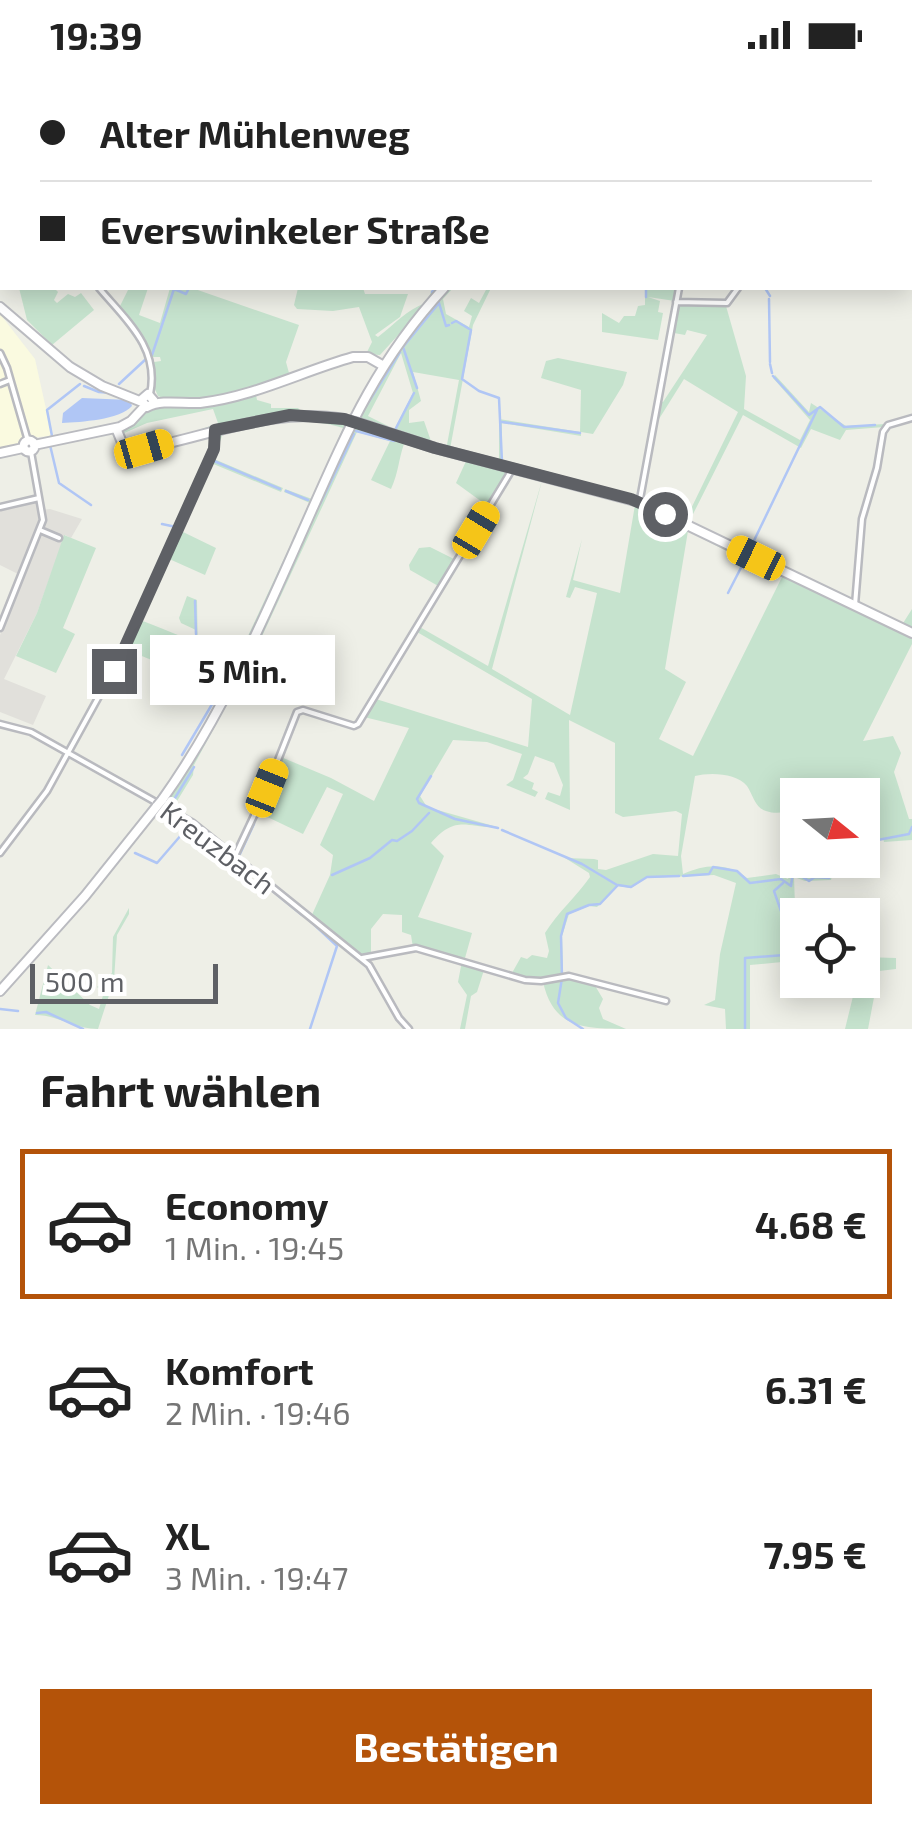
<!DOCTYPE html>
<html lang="de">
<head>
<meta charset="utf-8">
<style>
	:root { --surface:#fff; --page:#f2f2f2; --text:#222; --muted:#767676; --line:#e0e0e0; --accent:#b45309 }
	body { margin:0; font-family:"Exo 2",sans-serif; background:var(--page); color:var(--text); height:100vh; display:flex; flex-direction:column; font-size:38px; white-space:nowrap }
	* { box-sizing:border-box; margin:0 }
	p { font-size:32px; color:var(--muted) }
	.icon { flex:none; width:55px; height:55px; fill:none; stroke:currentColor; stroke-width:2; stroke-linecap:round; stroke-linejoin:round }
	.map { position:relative; height:959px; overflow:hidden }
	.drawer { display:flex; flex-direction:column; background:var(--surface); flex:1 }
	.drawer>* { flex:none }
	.guide { position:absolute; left:0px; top:0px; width:912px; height:220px; box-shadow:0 5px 25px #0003; display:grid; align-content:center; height:220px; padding:0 40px; background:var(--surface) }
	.needle { width:65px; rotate:108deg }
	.buttons { position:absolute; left:780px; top:708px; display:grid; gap:20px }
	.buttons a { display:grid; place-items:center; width:100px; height:100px; border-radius:0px; background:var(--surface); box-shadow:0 5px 25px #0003; font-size:50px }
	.scale { position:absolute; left:30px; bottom:25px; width:188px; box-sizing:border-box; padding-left:10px; border:5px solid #5e6065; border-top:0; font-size:28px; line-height:35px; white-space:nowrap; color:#5e6065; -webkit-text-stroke:8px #fff; paint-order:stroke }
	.end { position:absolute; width:45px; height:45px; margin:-22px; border:12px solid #5e6065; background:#fff; box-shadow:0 0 0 5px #fff }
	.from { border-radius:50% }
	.bubble { position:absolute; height:70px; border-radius:0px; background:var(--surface); box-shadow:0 5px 25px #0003; font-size:32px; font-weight:700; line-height:70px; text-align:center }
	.car { position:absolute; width:30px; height:60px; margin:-30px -15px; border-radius:12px; box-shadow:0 0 8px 2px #0007; background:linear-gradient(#f5c518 24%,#345 0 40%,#f5c518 0 76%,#345 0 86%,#f5c518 0) }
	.guide b { display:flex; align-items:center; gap:35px; height:95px; font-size:38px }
	.guide b+b { border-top:2px solid var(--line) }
	.guide i { width:25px; height:25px; background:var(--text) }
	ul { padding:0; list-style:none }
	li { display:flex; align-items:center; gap:30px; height:150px; margin:0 20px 15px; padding:0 20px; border:5px solid transparent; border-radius:0px }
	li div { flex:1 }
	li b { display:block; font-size:38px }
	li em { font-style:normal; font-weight:700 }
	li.current { border-color:var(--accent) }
	li>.icon { width:90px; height:90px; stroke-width:1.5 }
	h2 { padding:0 40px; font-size:45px; line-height:120px }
	.action { display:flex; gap:20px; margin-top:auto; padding:20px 40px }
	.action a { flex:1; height:115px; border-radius:0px; background:var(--accent); color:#fff; font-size:40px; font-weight:700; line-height:115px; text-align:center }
	.status { display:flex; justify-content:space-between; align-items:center; height:70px; padding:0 50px; background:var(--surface); direction:ltr }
	.status svg { height:28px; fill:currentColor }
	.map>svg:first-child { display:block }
	.commercial { fill:#fafae0 }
	.industrial { fill:#e1e0db }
	.green { fill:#c6e3ce; fill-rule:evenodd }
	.water { fill:#b0c6f5 }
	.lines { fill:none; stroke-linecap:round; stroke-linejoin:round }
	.stream { stroke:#b0c6f5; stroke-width:2.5 }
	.street-casing { stroke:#b9babf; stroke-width:9 }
	.secondary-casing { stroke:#babbc0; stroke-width:12 }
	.street { stroke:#fff; stroke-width:4 }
	.secondary { stroke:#fff; stroke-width:8 }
	.secondary-bridge-casing { stroke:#babbc0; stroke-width:12; stroke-linecap:butt }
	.secondary-bridge { stroke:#fff; stroke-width:8 }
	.route { stroke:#5e6065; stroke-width:12 }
	.labels { text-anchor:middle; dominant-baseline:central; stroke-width:9; stroke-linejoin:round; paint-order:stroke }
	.street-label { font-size:28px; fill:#5e6065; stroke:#fff }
</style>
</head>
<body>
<div class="status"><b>19:39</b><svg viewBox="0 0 49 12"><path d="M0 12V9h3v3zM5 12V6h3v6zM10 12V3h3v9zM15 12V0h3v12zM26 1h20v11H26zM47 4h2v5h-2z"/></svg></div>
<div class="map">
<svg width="912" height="959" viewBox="0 0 912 959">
	<rect width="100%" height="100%" fill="#eeefe7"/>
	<path class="commercial" d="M0,244L35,289L52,366L24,368L20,375L0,379Z"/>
	<path class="industrial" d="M39,430L41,440L50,439L82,449L71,468L65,465L37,543L4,609L46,626L33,655L0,642V565L24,507L0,495V440Z"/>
	<path class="green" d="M19,218H54L58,222L54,230L57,233L68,224L75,227L81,223L94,240L52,275L27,250Z
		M129,218H148L139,245L160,253L170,218H192L299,255L286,292L289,303L345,284L362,282L290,306L287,303L286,306L226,326L165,329L158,326L154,317V292L161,291L160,287H153L135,255L119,238Z
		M298,218H363L365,224H408L400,247L375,265L378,267C394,255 407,239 426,233L433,218H441L380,285L366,284L372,272L359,237L333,241L297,239L294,235Z
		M448,218H453L443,229L446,244L469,257L472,246L464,241L471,228L479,233L487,218H491L473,255L450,379L446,380L459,310L413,302L421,331L409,340V353L424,351L432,374L393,362L413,323L401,283L368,346L388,356L389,361L357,349L412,259Z
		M645,218H678L675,231L648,227L660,231L658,242L663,243L658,270L602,262V243L619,253L624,246H635L638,236L645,235Z
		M677,234L726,236L746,306L744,339L800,370L810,350L773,308L775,305L809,342L811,333L846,356L886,354L884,357L846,360L840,370L811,359L801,378L743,345L688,454L685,451L738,342L684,309L654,357L659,331L663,332L707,265L687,260L685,265L674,263Z
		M558,288L627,302L623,315L593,364L581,362V366L502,353V393L499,392V349L580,362L581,320L541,308L546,291Z
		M273,317L256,325L257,330L271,334V338H298L302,342L224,355L138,378L125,373L121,361C138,355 141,343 155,334H223ZM213,339L218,353C204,359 146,379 133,375C126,373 125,369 122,364L147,353Z
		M289,348L347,353L219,634L187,621L191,606L127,580L140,550C160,557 176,565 196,572V560L181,553L179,548L187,526L197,530L198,592L191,618L218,630L310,433L284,422L285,419L312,429L343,358C302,346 265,351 223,363L214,389L283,418L281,422L211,393L181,461L216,478L205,505L167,488L219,364Z
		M352,355L419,378L404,374C398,391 399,401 391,419L371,410L390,371L357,362L250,592L194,695L193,705L174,736L164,733L194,688Z
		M467,389L510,400L489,437L456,413Z
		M543,407L492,599L570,645L597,523L575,517L570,528L566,527L582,469L573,510L620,523L635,435L639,433L898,561L912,539V574L863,671L893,666L901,683L894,702L909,749H912V770L884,772L883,768L863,774V763L866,757L863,750L862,725H798L797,745C787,740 776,745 766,741C755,738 753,725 747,716C737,703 710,702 695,706L681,786L683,804C706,794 726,792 747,808L776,804L788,809L792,798L809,807L825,808L829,800L822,790H827L833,801L831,810L805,811L794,807L797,894L782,892L750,895V959H726L725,939L704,935L715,930L720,884L736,813L714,805L646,808L631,818L618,816L597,837L589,836L569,844L562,866L563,905L539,910L484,900L477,922L471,926L465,959H460L467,925L458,912L462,891L512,903L521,887L527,889L532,885L547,888L549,881L545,863C558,842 576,827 590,807L589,803L565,788L594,789L598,790V799L606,800L653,784L678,786L682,744L676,741L623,747L615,743V673L569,650L570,740L545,729L548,722L560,726L563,715L554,693L535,686L528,704L523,708L534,713L532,719L538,722L535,727L506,715L513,710L522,684L487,672L453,670L420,726L427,737L497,757C468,759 457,743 431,773L444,786L418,847L472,863L465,888L413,878L411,865L402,862V845L383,844L371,859V888L358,885L311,847L330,805L333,785L320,775L343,724L327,717L303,764L257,742L281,687L331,708L374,731L409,658L364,647L418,556L488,596ZM688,461L742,489L740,499L748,490L783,505L693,686L659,669L686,612L665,599ZM417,562L532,629L528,677L376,629Z
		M64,465L96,478L63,558L75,564L56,603L16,586L37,543Z
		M430,477L456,490L440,517L410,500L409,495L419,478Z
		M129,838V844L117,865L114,910L98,959C75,959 58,945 35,945L48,895L90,935L99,939L104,922L97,917L112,903L113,867Z
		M863,887L896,888V899L879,901L868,959H845L857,910H862Z
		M569,907L594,914L603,929L599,938L603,949L626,959C583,958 554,959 543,912Z"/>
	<path class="water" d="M82,328L130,330L132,336C119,350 81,352 62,353L63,343Z"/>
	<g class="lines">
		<path class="stream" d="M765,218L770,226
			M432,222L435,218
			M646,227V218
			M769,229L770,292
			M439,233L446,256L449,255
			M452,253L456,251L471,260L462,309L479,321L499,328L502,392
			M152,285L174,219L186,224L189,218
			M770,294L772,303
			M773,306L809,345L820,337L844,357L875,355
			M119,314L146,289
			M84,316L99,322L113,323
			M417,318L403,277L439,233
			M361,344L400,282
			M502,352L580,363
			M395,360L414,323
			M356,361L394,371
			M48,368L52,366L47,340L80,314
			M50,375L59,413L91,435
			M214,391L280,419
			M286,421L308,430
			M320,434L354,364
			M162,454L176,457
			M749,481L817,340
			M459,491L499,425
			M728,523L747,486
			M195,531L196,564
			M421,553L457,495
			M190,619L197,591L196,568
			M289,669L299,644
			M68,678L87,645
			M182,685L214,631L194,622
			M431,706L417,729L419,733L455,749L498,758
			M170,736L194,697
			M168,741L190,754L186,758
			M255,750L288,672
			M194,757L302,845
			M502,760L582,794L617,815
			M862,773L909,764L912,757
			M135,783L157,793L182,764
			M239,786L254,754
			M332,805L370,788L392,770L397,771L412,761L429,743
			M683,806L709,804L713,797L737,801L750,813L781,809L791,816L793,801L809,811L815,807L829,808L831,799L825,790
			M783,813L774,821L781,841L798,865
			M306,847L337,876L310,959
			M0,939L18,941
			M37,943L46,942L83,959
			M583,959L566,948L558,933L562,908L561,866L567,844L589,835L600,834L618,815L631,817L647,807L679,806
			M745,959V888L798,884"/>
		<defs>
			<path id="street" d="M24,0V2
				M292,0L364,2
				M208,2L211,0
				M419,2L420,0
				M719,2V0
				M798,2V0
				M99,218C126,250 160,278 150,324
				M676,232L727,233L738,218
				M0,283L7,298L28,371
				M0,314L10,310
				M640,429L679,218
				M0,437L39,428
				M40,460L59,468
				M855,535L862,449L877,398L883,362L888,355L912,348
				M0,558L43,450L31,382
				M0,654L31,662L193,753L369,895L399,948L409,959
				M0,783L47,721L120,588L213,379L215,360
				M235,786L267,718L297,642L303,640L354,656L358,654L513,398
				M362,888L416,878L525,910L541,911L569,906L666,931"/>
			<path id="secondary" d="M706,2L709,0
				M0,237L70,297L102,316L142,332
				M154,331L148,324L141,330L147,337C162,329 182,334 200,333C253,327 303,301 353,287H368L382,295
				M359,353L435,378L639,432L912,563
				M116,358L123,375L136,380C207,368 271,336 344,349
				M23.5 376a5.5 5.5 0 1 1 11 0a5.5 5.5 0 1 1-11 0Z
				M34,375L120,357L131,351L145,336
				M0,383L23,378
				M162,730C220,649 260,557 300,467C343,371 372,296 444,218
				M0,921L85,826L157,736"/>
		</defs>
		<use href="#street" class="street-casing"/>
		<use href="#secondary" class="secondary-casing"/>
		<use href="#street" class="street"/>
		<use href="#secondary" class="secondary"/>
		<defs>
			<path id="secondary-bridge" d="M344,349L359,353
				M157,736L162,730"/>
		</defs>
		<use href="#secondary-bridge" class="secondary-bridge-casing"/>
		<use href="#secondary-bridge" class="secondary-bridge"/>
	</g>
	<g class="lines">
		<path class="route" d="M114,601L214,379L215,360L290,345L344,349L435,378L631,429L665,444"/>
	</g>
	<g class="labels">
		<g class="street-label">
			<text transform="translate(218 777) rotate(37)">Kreuzbach</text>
		</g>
	</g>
</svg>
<div class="buttons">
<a><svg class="needle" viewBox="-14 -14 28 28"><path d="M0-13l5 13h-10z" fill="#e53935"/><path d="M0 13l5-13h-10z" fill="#767676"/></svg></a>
<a><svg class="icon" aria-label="locate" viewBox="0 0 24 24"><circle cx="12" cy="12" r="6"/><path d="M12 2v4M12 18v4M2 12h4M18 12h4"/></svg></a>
</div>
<div class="scale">500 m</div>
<i class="end from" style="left:665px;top:444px"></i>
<i class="end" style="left:114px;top:601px"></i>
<div class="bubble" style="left:150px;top:565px;width:185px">5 Min.</div>
<i class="car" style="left:144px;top:379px;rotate:74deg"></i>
<i class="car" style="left:476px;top:460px;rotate:31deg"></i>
<i class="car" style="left:756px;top:488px;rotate:296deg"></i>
<i class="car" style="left:267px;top:718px;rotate:22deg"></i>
<div class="guide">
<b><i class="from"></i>Alter Mühlenweg</b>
<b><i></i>Everswinkeler Straße</b>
</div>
</div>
<section class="drawer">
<h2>Fahrt wählen</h2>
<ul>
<li class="current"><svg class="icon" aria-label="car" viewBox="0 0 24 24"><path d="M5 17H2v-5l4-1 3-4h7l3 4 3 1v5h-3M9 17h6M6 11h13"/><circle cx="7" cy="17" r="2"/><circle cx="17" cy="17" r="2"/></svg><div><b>Economy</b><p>1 Min. · 19:45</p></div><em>4.68 €</em></li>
<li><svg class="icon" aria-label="car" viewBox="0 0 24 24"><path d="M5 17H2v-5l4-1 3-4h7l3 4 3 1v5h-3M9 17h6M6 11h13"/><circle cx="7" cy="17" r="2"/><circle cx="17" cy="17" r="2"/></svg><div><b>Komfort</b><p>2 Min. · 19:46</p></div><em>6.31 €</em></li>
<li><svg class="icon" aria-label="car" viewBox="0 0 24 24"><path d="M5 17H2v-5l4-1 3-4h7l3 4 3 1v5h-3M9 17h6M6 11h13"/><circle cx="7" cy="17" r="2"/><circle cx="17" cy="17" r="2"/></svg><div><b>XL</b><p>3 Min. · 19:47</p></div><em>7.95 €</em></li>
</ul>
<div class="action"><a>Bestätigen</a></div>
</section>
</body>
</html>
